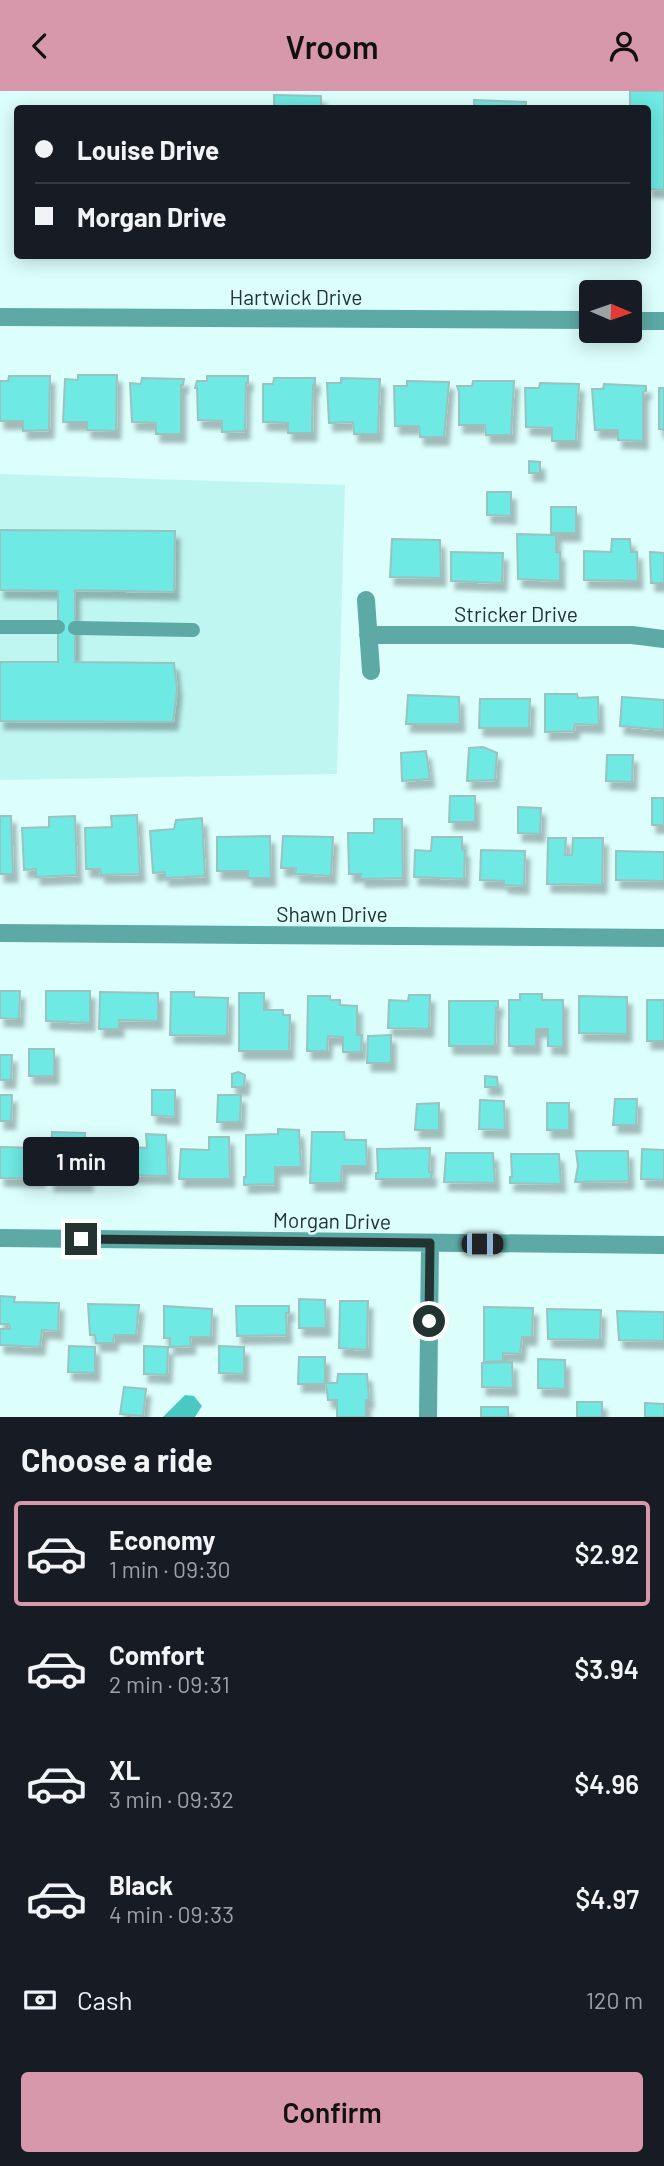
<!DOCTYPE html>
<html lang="en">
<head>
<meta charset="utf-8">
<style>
	:root { --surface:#171b24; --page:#20242c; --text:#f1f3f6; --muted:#9ea1a6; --line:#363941; --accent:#d798ab }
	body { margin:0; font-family:Barlow,sans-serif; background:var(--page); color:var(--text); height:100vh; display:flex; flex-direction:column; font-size:26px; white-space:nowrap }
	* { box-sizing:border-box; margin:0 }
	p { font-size:23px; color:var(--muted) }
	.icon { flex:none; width:38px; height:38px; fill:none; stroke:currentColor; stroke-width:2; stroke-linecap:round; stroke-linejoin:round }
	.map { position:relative; height:1326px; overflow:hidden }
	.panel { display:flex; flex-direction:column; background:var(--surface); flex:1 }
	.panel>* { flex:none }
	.banner { position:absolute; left:14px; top:14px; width:637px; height:154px; border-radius:7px; box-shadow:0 4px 18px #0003; display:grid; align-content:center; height:154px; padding:0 21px; background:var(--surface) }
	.needle { width:46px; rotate:92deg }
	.controls { position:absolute; left:579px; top:189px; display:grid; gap:14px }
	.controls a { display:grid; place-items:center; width:63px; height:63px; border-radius:7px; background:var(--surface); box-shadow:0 4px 18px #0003; font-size:35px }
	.end { position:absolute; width:32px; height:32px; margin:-16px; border:9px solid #223332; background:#fff; box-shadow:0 0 0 4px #fff }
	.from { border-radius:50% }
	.bubble { position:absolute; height:49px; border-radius:7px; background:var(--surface); box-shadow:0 4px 18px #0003; font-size:23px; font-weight:600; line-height:49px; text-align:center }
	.car { position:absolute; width:21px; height:42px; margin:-21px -10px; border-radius:9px; box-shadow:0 0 5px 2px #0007; background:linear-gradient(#222 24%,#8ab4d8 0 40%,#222 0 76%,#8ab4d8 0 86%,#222 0) }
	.banner b { display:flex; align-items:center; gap:24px; height:66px; font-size:26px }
	.banner b+b { border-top:2px solid var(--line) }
	.banner i { width:18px; height:18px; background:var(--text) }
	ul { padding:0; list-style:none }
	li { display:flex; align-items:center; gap:21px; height:105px; margin:0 14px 10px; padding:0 7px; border:4px solid transparent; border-radius:7px }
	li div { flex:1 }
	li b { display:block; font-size:26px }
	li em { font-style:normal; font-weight:600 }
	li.on { border-color:var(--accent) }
	li>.icon { width:63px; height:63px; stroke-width:1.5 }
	h2 { padding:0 21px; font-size:32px; line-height:84px }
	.pay { display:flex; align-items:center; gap:18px; height:77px; padding:0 21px; font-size:26px }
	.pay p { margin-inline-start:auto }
	.button { display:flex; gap:14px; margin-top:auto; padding:14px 21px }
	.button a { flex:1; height:80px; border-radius:7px; background:var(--accent); color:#111; font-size:28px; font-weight:600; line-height:80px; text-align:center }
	header { display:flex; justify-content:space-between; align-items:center; height:91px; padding:0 21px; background:var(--accent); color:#111; font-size:32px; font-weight:600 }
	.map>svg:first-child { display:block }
	.built { fill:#c0f6f2 }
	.water { fill:#4ac9c3 }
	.building { fill:#6ee9e3; stroke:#99c3c0; stroke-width:2; filter:url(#shadow) }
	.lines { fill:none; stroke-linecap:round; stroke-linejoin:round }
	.lane { stroke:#5ca9a5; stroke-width:14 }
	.street { stroke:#5ca9a5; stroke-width:18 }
	.route { stroke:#223332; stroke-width:9 }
	.labels { text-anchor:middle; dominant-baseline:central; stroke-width:5; stroke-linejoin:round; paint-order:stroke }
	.street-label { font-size:21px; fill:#223332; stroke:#dcfffc }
</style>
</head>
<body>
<header><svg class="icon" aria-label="back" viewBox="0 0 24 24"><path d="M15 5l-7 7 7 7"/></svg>Vroom<svg class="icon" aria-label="person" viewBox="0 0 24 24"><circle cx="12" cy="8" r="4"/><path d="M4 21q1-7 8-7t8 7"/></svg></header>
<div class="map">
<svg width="664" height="1326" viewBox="0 0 664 1326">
	<defs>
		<filter id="shadow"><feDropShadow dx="4.5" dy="8" stdDeviation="2" flood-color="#0004"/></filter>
	</defs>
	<rect width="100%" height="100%" fill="#dcfffc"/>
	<path class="built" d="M0,383L345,394L337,683L0,689Z"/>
	<path class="water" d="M185,1304L194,1305L202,1315L195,1326H163Z"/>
	<path class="building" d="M630,0H664V99L648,98V18H630Z
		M274,4L321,5V18H274Z
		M474,9L526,11V18H474Z
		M78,284H117L116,340L87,339V331H63L65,288L78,289Z
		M9,285H50L49,339L23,340V330H0V290H8Z
		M207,285H248V292H246L245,340L222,341V330L198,329L197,297H195L197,290H207Z
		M142,287L184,288L183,294H181V343H156V332L132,331L130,292L141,293Z
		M274,287H315V295L313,294L312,342H288V332L263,331V293H273Z
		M341,287L380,288L378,343H354L353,331L329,332L327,292H341Z
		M407,290L449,291L444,346H420L419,335H395L394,295H407Z
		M473,290H514L511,344H486L485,334H459V301L457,295H472Z
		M540,292L579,293L576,350H552V337L526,336L525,297H539Z
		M604,293L646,295V300L643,301V350L618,349V339H595L592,298H603Z
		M659,297H664V339L659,338Z
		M529,370L540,371V382H529Z
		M487,401H511V425L487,424Z
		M551,416H576V442H551Z
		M0,439L175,440L174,501L75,499V571L174,572L177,599L173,631L0,630V571H58V500L0,499Z
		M517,443L556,444V461H560V490L518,488Z
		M392,448L440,449L441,487L390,486Z
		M612,448H630L631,461H637L638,490L584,489V460L611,461Z
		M451,461L503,462L502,492L451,490Z
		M650,461L664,462V492H651Z
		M545,603H577L578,607L598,606L599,634L575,633L574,640L545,641Z
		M408,604L459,606L460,633H406Z
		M622,606L664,609V639L620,635Z
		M480,608H530L529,637H479Z
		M483,656L497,662L495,689L467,690L469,657Z
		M426,660L430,688L402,690L401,662Z
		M607,664H633L632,691L606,690Z
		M450,705H475V731H449Z
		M652,707H664V734H652Z
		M518,716L541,717L540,743L518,742Z
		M137,724L140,783L101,784L100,778H86L85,737L112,736L111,725Z
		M0,725H11L13,783H0Z
		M75,725L77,784L36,786V778L24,779L22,737L49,736V726Z
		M202,727L205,785L165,787V781L153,782L150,740L174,738L176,729Z
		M374,728H402L403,787L361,788V783H349L348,742H374Z
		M270,745L271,787H248V780H217V746Z
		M283,745L333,746L331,785L295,783L296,777H281Z
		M432,746H462V758L465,759L464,788L414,786L415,759L431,760Z
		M548,747H566L565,764H572L573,747H603L602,794L547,793Z
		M481,759L525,760L524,795L504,794V790L480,789Z
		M616,760L664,761V790L616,789Z
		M0,900H20L19,928L0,927Z
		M46,900H90V932L46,930Z
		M100,901L158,902V930L119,929V938H99Z
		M171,901H194V906L228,907L227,945L170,944Z
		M239,902H264V919H283V924H290L289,960H239Z
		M520,903H542V909H563V956L548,955V938H536V955H509V909H520Z
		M409,904H430L429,938L388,937L389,909L408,910Z
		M308,905H330V909H340V914L357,915V944H362L361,961H343V946L328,945L327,960H307Z
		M579,905L627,906V943L579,942Z
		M647,909H664V950H647Z
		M449,910H498V917H496L495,955H449Z
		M391,944V972H367L368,945Z
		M29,958H54V985H29Z
		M0,964H12L11,989H0Z
		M238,981L245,984L244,996H232V983Z
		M485,985L497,986L498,996H485Z
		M152,999H175V1026L152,1024Z
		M0,1004H12L11,1030H0Z
		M218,1004H241L240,1031H217Z
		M615,1008H637L636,1034H613Z
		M480,1009L504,1010L505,1039L479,1038Z
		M439,1012V1039H415L417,1013Z
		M547,1012H569V1039H547Z
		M278,1038L299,1039L301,1076H275V1093L244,1094V1086H246V1044L278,1043Z
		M52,1041L85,1042V1048L105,1049L107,1074L88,1075V1092H50Z
		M312,1041H344L345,1049H366L367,1075H342L341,1092H310Z
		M146,1043L166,1044L168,1085L116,1084L118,1055L147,1057Z
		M209,1046H229L230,1088H179L181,1058L209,1059Z
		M0,1056L39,1057L40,1088L0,1087Z
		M430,1057L429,1081H432L431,1088H376V1082H378L377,1058Z
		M642,1058L664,1059V1089L641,1088Z
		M576,1060H628L629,1090L575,1091L578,1075Z
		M446,1062H493L495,1092L444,1091Z
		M511,1063H559L561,1093L510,1092V1086H512Z
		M0,1205L15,1206L14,1211L59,1212L58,1240L42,1239L40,1256L0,1254V1238H10L9,1233H0Z
		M299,1208L325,1209L326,1237H299Z
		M340,1210H368L367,1259L339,1257Z
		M88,1213L139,1214L136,1244H114L113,1252H96L95,1244H90Z
		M164,1215L212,1218L211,1246H190L191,1255L170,1256V1247H164Z
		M236,1215H289V1222H286L287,1244L237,1245Z
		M484,1216L533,1217L532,1246H522L520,1263L503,1262V1270L484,1271Z
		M547,1218L601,1219L600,1249L548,1248Z
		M617,1220L664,1221V1250L619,1249Z
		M69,1255L95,1256V1282L68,1281Z
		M144,1255L168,1256L167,1284L144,1283Z
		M219,1255L244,1256V1283L219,1282Z
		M299,1266H325V1293H298Z
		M538,1268L565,1269V1298L538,1297Z
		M512,1271L513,1297L482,1296V1272Z
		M338,1283H367L369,1309H366V1326H337V1309H328L326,1292H337Z
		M124,1296L146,1298L143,1325L120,1323Z
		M577,1311H602V1326H577Z
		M645,1312L664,1313V1326H645Z
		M481,1316H508V1326H481Z"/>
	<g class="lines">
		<path class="lane" d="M0,536H58
			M75,537L193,539"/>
		<path class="street" d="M0,226L592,229
			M630,230H664
			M366,509L371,580
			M368,544H632L664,548
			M0,842L664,847
			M0,1147L664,1154
			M428,1326L430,1152"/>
	</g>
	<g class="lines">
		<path class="route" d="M81,1148L430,1152L429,1230"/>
	</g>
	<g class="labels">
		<g class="street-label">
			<text x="296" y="205">Hartwick Drive</text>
			<text x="516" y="522">Stricker Drive</text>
			<text x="332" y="822">Shawn Drive</text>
			<text transform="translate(332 1129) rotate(1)">Morgan Drive</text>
		</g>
	</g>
</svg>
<div class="controls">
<a><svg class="needle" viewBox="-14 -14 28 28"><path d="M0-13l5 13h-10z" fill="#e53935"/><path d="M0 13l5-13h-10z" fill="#9ea1a6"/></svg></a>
</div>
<i class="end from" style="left:429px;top:1230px"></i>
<i class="end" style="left:81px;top:1148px"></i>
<div class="bubble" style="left:23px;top:1046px;width:116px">1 min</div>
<i class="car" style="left:482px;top:1153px;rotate:90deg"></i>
<div class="banner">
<b><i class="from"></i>Louise Drive</b>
<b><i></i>Morgan Drive</b>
</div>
</div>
<section class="panel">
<h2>Choose a ride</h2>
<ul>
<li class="on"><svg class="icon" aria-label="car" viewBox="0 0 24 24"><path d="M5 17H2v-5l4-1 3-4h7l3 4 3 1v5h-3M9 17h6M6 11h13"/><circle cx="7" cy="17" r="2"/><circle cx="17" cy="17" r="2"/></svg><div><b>Economy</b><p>1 min · 09:30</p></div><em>$2.92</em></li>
<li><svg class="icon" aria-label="car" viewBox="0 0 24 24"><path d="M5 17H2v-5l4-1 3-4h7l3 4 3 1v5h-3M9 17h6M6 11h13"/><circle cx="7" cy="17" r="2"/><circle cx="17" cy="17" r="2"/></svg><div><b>Comfort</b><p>2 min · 09:31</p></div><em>$3.94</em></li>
<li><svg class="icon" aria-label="car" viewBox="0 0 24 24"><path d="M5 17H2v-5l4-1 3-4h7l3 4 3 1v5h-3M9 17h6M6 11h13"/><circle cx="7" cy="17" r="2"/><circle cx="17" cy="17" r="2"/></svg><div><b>XL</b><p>3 min · 09:32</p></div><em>$4.96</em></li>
<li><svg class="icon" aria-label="car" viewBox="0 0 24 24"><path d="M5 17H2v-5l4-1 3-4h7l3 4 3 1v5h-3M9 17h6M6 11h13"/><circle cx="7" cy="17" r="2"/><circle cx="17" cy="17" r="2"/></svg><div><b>Black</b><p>4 min · 09:33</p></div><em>$4.97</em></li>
</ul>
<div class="pay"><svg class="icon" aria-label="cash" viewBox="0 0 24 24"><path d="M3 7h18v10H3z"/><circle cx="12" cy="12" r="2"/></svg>Cash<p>120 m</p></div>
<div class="button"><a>Confirm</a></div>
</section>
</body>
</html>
